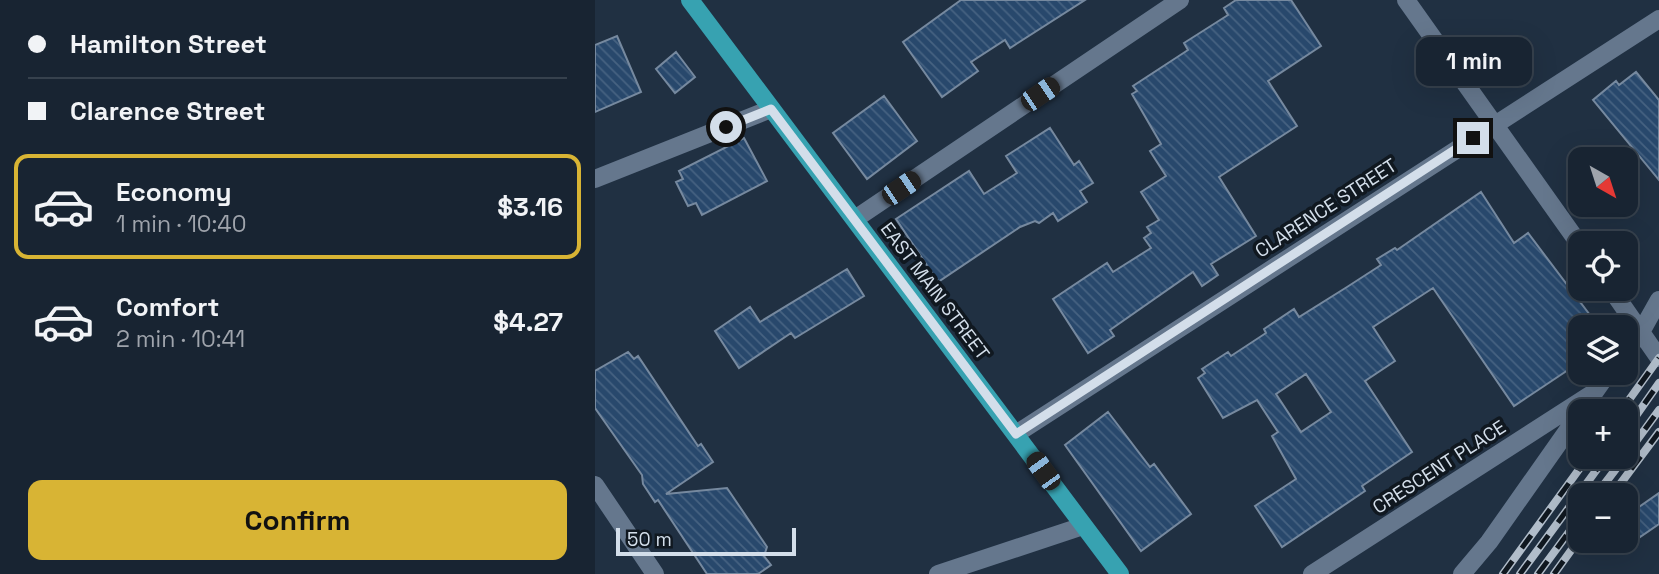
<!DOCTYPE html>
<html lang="en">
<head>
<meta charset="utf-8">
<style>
	:root { --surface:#182432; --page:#25303e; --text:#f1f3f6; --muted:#9fa4ac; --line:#36414d; --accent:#d8b434 }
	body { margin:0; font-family:"Space Grotesk",sans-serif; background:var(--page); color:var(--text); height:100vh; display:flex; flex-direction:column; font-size:26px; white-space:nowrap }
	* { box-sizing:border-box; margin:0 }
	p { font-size:23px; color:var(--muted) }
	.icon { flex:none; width:38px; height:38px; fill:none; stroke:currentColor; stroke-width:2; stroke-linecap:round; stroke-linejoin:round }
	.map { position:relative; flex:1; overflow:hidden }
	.side { display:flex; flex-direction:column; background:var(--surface); width:595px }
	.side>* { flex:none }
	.guide { display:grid; align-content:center; height:154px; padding:0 28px; background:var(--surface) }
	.needle { width:46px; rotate:141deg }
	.tools { position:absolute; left:973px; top:147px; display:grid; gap:14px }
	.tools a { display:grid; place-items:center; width:70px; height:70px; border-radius:14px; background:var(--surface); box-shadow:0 7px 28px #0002,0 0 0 2px var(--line); font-size:35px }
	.scale { position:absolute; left:21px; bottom:18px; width:180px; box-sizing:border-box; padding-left:7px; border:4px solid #d3deea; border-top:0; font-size:19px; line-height:24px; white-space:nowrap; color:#d3deea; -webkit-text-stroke:5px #101820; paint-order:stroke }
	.end { position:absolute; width:32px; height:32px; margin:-16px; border:9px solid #d3deea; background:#111; box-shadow:0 0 0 4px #111 }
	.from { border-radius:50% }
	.bubble { position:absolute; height:49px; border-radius:14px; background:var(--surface); box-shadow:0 7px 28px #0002,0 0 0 2px var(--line); font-size:23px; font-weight:700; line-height:49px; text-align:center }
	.car { position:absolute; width:21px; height:42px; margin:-21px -10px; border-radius:9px; box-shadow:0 0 5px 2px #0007; background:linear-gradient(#222 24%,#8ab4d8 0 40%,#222 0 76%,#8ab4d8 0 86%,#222 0) }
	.guide b { display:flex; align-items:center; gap:24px; height:66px; font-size:26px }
	.guide b+b { border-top:2px solid var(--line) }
	.guide i { width:18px; height:18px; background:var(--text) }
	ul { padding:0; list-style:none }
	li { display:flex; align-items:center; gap:21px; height:105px; margin:0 14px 10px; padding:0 14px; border:4px solid transparent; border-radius:14px }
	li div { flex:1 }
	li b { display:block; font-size:26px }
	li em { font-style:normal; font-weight:700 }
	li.on { border-color:var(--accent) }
	li>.icon { width:63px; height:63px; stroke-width:1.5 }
	.button { display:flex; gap:14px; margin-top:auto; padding:14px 28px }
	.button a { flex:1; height:80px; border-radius:14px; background:var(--accent); color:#111; font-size:28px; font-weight:700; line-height:80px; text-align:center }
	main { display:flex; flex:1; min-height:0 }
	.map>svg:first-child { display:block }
	.building { fill:url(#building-back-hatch); stroke:#76899f; stroke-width:2; fill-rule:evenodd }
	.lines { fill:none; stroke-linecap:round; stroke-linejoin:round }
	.minor { stroke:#65778d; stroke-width:18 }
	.major { stroke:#37a2b1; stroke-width:18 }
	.rail-casing { stroke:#b1bdca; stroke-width:8 }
	.rail { stroke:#101820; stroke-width:5; stroke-dasharray:16; stroke-linecap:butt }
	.route { stroke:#d3deea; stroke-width:9 }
	.labels { text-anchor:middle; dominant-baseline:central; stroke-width:7; stroke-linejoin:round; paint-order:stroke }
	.street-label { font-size:19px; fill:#d3deea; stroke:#101820 }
</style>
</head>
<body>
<main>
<section class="side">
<div class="guide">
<b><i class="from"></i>Hamilton Street</b>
<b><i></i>Clarence Street</b>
</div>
<ul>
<li class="on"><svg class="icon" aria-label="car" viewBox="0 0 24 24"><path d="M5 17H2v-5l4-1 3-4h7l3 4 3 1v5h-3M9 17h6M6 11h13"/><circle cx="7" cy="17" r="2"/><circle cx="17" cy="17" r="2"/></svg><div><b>Economy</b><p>1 min · 10:40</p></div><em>$3.16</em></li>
<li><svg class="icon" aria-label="car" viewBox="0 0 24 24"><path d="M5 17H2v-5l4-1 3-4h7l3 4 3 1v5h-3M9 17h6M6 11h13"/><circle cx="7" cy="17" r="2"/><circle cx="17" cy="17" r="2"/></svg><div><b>Comfort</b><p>2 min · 10:41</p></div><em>$4.27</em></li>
</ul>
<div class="button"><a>Confirm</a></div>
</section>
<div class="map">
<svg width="1064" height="574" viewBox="0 0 1064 574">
	<defs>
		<pattern id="building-back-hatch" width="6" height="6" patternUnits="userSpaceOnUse" patternTransform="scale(1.75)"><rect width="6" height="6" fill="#28486c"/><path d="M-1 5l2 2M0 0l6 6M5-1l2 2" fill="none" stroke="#466281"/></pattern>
	</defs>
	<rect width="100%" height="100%" fill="#203042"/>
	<path class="building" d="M366,0H490L415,48L410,40L376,62L383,71L347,97L308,42Z
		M641,0H696L726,46L673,81L702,126L624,177L661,236L616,264L623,275L607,286L598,272L515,330L519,336L493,353L458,299L512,263L518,272L556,248L549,238L556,233L552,227L564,220L546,192L571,176L555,151L566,144L537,94L542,91L538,86L593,50L589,43L633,15L629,8Z
		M22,36L46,92L0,112V45Z
		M81,52L100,77L80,93L61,69Z
		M1041,72L1064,100V180L998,100L1021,81L1024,85Z
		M289,96L322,141L272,179L238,133Z
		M455,128L479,165L484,161L498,183L485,191L492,202L463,221L458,213L444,223L440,221L425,227L343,282L301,219L374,171L389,194L422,173L411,156Z
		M149,138L172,181L107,215L101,203L93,206L81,182L88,179L84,171Z
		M886,192L919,243L933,233L1004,327H985V362L919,406L838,288L778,327L800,361L770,381L817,452L767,486L770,491L687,547L660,506L701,479L677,436L683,432L662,400L628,418L603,378L610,373L607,369L633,352L636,356L671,333L669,329L699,309L704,317L752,287L786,265L782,259L800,248L802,250ZM711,374L736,412L706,432L681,394Z
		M252,269L269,296L200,338L196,333L144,368L120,331L155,307L165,322Z
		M33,352L39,359L43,356L103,446L106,444L118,462L71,494L132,488L172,547L169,556L176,565L163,574H112L63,500L60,502L48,484L47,475L0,408V371Z
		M513,412L555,467L559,464L596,514L546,551L470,445Z
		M1064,493V524L1045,537L1031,516Z"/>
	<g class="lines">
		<path class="minor" d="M811,0L985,245
			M0,179L176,109
			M260,219L585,0
			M1016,289L1064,358
			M1031,351L1046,332L1064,300
			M421,434L1064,19
			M0,485L60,574
			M343,574L488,526
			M717,574L995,395
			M867,574L894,542L1013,373"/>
		<path class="major" d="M95,0L525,574"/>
		<defs>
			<path id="rail" d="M1026,411L1064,358
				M1031,430L1064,383
				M1031,455L1064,410
				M1001,495L1030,457
				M1017,495L1064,432
				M908,574L993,457
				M925,574L1011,457
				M943,574L985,517
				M959,574L985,538"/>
		</defs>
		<use href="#rail" class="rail-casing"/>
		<use href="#rail" class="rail"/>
	</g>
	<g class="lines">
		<path class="route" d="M131,127L176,109L421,434L878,138"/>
	</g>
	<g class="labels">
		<g class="street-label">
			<text transform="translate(731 208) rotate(-33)">CLARENCE STREET</text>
			<text transform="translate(340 291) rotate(53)">EAST MAIN STREET</text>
			<text transform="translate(844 467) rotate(-33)">CRESCENT PLACE</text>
		</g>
	</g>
</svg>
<div class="tools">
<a><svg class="needle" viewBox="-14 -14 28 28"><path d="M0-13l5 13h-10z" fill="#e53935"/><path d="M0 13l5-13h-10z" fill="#9fa4ac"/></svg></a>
<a><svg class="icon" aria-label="locate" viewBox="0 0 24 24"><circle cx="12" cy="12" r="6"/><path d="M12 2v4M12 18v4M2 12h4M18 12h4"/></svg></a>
<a><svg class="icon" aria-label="layers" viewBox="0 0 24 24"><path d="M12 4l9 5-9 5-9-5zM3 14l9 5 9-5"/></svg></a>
<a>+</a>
<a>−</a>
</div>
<div class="scale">50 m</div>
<i class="end from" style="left:131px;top:127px"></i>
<i class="end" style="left:878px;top:138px"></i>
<div class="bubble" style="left:821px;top:37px;width:116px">1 min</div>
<i class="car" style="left:445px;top:94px;rotate:56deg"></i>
<i class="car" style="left:306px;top:188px;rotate:56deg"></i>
<i class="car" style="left:448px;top:471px;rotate:324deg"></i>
</div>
</main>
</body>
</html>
